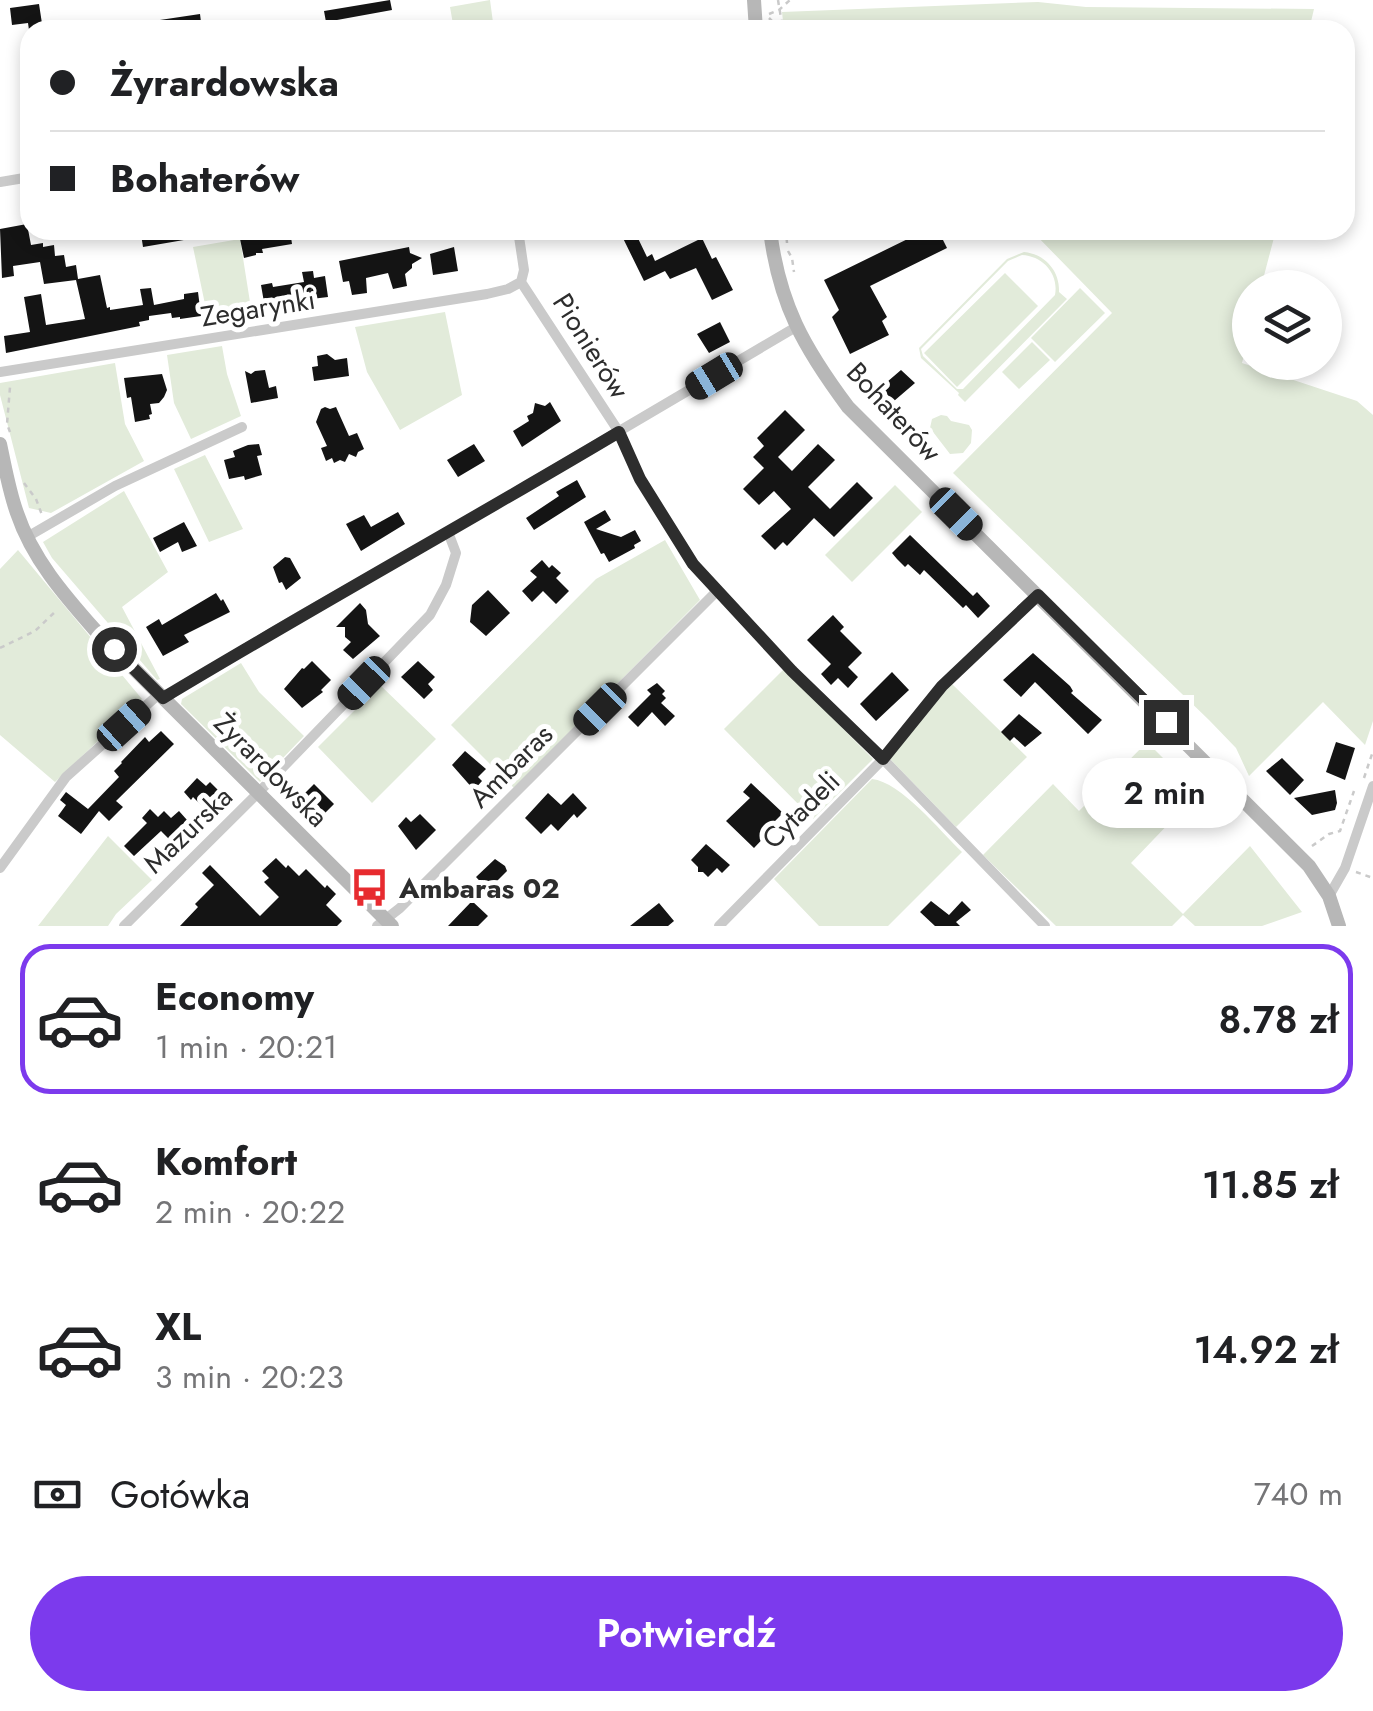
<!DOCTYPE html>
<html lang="pl">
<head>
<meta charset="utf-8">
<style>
	:root { --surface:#fff; --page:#f2f2f2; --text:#202124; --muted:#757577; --line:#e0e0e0; --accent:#7c3aed }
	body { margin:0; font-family:Jost,sans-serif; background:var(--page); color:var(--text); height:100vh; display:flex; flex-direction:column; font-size:38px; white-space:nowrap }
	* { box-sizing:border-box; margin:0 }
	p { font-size:32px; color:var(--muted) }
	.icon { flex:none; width:55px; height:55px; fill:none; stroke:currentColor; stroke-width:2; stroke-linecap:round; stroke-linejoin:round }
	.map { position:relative; height:926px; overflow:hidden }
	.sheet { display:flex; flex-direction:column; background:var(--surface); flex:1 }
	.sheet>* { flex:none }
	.top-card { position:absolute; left:20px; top:20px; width:1335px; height:220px; border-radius:30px; box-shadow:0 5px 15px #0003; display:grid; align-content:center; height:220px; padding:0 30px; background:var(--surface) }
	.tools { position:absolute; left:1232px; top:270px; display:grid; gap:20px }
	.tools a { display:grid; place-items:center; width:110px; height:110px; border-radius:50%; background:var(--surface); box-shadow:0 5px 15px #0003; font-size:50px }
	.end { position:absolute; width:45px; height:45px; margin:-22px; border:12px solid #2d2d2d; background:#fff; box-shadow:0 0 0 5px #fff }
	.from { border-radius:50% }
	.bubble { position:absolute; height:70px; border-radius:35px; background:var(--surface); box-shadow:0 5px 15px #0003; font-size:32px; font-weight:600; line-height:70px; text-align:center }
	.car { position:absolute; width:30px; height:60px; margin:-30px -15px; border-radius:12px; box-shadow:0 0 8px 2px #0007; background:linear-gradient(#222 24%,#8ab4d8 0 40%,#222 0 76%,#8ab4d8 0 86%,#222 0) }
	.top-card b { display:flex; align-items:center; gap:35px; height:95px; font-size:38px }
	.top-card b+b { border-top:2px solid var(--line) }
	.top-card i { width:25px; height:25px; background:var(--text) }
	ul { padding:18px 0 0; list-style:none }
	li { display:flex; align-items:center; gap:30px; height:150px; margin:0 20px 15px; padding:0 10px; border:5px solid transparent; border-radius:30px }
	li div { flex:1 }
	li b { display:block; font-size:38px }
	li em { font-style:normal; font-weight:600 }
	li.current { border-color:var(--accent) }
	li>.icon { width:90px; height:90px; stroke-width:1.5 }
	.pay { display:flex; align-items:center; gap:25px; height:110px; padding:0 30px; font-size:38px }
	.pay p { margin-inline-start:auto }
	.cta { display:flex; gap:20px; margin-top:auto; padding:20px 30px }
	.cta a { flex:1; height:115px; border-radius:60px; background:var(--accent); color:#fff; font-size:40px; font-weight:600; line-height:115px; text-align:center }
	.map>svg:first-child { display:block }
	.green { fill:#e2ebda; fill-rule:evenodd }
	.building { fill:#141414 }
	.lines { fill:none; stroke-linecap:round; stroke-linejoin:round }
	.path { stroke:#cacaca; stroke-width:2.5; stroke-dasharray:5 5; stroke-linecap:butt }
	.street { stroke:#cacaca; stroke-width:10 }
	.secondary { stroke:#b7b7b7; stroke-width:14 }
	.route { stroke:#2d2d2d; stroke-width:12 }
	.labels { text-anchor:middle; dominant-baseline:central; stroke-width:10; stroke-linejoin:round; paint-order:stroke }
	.street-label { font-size:28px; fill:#2d2d2d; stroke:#fff }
	.poi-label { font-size:28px; font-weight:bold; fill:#2d2d2d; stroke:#fff; text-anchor:start }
</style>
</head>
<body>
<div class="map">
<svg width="1373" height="926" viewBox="0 0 1373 926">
	<rect width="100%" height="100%" fill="#fff"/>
	<path class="green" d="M490,0L494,30H454L450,7Z
		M1038,2L1086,7L1314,9L1309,30H784L782,12Z
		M1031,230H1276L1261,287L1250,288V332L1242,363L1357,401L1373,415V721L1365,745L1323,702L1249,776L1236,748L1209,720L953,473L1112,313Z
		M240,239L253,321L210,328L193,247Z
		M1024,252C1045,254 1060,271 1059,292L1067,299L965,402L958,395L959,393L921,358L919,348L1007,259ZM1022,255C1043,256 1059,274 1055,295L963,389H957L923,356L921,349L1008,261Z
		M1005,273L1038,306L957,387L924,353Z
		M1080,288L1105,313L1055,362L1031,338Z
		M445,312L462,395L400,430L367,372L355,327Z
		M1032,342L1050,360L1019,389L1002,372Z
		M222,346L227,374L241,416L191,439L174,403L167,355Z
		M115,363L125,424L144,461L51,513L29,508L0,395V383Z
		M941,415L947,416L951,421L969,425L972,430L971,443L963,453L950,454L930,428L932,419Z
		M205,455L243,529L209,542L174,469Z
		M895,485L922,512L852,582L825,555Z
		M124,491L168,572L122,607L160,679L157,680L52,558L43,542Z
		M665,540L700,600L514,788L451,725L596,579Z
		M18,550L142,699L55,782L0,735V569Z
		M241,663L259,692L304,736L260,782L181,704L182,699Z
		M784,669L873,759L813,819L724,729Z
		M952,684L1027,757L956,827L890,759L931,704Z
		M380,685L436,739L372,803L318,747Z
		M1147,742L1198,793L1131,863L1183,914L1250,846L1302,912L1262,926H1195L1183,915L1172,926H1056L983,855L1053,784L1079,811Z
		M872,779C901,782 940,831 962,852L888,926H819L774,879Z
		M108,836L152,880L116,914L108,926H38Z"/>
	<path class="building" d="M390,0L392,10L326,22L324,11Z
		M39,4L43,30H29L28,23L12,25L10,8Z
		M200,14L202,30H134L133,24Z
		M27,224L31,245L43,243V247L54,245L55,256L64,255L66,267L76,265L78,279L100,275L107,308L110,307V310L143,305L140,289L151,288L154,305L184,299V294L198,292L201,316L180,319V317L172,318L171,313L149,316V320L139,322L140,326L6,353L4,336L30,332L24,297L41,294L46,325L85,319L76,280L44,284L40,262L13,266L14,276L2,278L0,229Z
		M155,230H213V235L143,247L141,234L155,232Z
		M266,230H290L292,244L262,249L263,253H256V255L244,258L240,239L267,235Z
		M619,230H634L647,257L652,254L655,261L702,238L712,259L716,257L733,290L712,300L696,268L670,279L665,271L644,281Z
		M926,230H938L947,248L870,286L887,317L882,321L889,335L850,354L832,317L839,310L824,280Z
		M409,247L410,253L422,258L412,264V268L405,274L407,286L393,289L388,273L366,278L367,293L352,295L349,281L343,282L339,261Z
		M454,247L458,271L433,275L430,254Z
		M313,271L314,278L325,276L328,297L278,303L279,305L265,308L261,285L272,283L273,287L304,282L302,272Z
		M720,322L730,342L709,353L697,334Z
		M327,354L335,360L347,358L349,376L314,381L312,367L318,366L317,356Z
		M265,370L269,388L276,386L278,398L251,403L245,371L251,374L255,371Z
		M901,370L915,383L894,401L880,388Z
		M162,374L167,390L164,397L159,403L150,404L152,414L149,415L150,419L135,422L131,397L127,398L124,378Z
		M550,402L561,421L522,447L513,431L529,421L527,416L533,413L535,403L545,406Z
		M325,407L330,409L336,407L349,436L357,433L364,449L358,452L356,457L349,454L345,462L340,460L334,463L332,458L326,461L321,448L327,446L316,422L321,409Z
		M785,410L805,430L778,457L792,471L818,444L835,460L808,487L830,509L857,482L873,498L834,537L814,518L787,546L783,542L775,550L761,536L791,509L774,491L759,505L743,489L764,468L753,457L764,446L757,438Z
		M259,444L262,455L257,456L262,475L245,480L244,476L229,479L224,460L235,457L233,451L248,445Z
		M474,444L485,461L458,477L447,460Z
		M577,480L586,497L534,530L526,518L559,496L556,492Z
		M605,510L611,520L596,529L621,537L635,530L641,541L634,545L635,548L609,562L604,553L601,554L584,522Z
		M398,512L405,524L361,551L346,524L364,515L371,527Z
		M184,522L197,546L182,552L178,542L160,552L153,538Z
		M910,535L973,596L977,592L990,606L978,618L966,605L963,608L924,570L920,575L908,564L905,567L897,559L892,553Z
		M285,557L290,558L301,578L286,590L282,582L279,583L273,567Z
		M542,560L549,568L552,565L561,573L556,578L569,591L556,604L543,591L532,602L522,591L537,577L530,571Z
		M488,590L510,613L486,636L470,622L472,605Z
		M216,593L221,601L223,599L230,612L184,635L189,642L163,656L146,627L159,619L162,625Z
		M360,603L366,610L368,624L380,636L353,659L343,650L351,642L345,637V627H336Z
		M833,615L844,627L840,631L862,653L848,667L858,677L848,688L838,678L831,685L821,674L831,664L807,640Z
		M1033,653L1070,686L1073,691L1071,693L1102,720L1088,734L1035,682L1021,697L1003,680Z
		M312,661L331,680L321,690L323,692L302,708L284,689L302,668L304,669Z
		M418,661L435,677L428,684L433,690L424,699L401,677Z
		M892,672L909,690L876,721L860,704Z
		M657,683L665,691L662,694L666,698L661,703L675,716L665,726L652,712L638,727L628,717L651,694L647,690Z
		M1019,714L1042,733L1025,747L1014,737L1010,741L1001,732Z
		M161,731L174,744L116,801L123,807L109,821L99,811L81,834L58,816L66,805L60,800L66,792L88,809L119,777L114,771L122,763L121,762L145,737L149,742Z
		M1336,742L1355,748L1345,780L1326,772Z
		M465,751L486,769L478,777L482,781L474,790L452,765Z
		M1282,758L1304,780L1290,795L1266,771Z
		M197,778L206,786L210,782L223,795L206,810L193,797L191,800L184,792Z
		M751,783L783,813L768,828L770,831L754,848L726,821L750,798L743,792Z
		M314,784L334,804L325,813L322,810L316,815L299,799Z
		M1335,790L1337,803L1335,810L1312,815L1294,798Z
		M548,793L561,805L573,793L587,808L577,818L574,814L558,831L551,824L541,834L525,818Z
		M150,809L158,817L164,811L171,818L179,811L187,820L179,828L185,834L174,844L161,831L134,856L124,846L147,823L142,818Z
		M420,814L436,830L416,850L398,826L406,817L411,822Z
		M706,844L730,865L722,873L717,868L708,877L703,872H698V867L691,860Z
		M276,858L286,868L288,865L299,876L306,869L325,888L327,885L336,894L326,905L342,921L337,926H180L198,907L195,904L214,885L202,873L210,865L260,916L279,897L264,882L269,878L262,871Z
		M495,859L505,866L507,871L488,890L476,877Z
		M472,901L488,916L478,926H448Z
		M931,901L949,915L962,901L971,910L956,922L960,926H935L920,912Z
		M659,903L674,921L668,926H630Z"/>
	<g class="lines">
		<path class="path" d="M778,0L783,30
			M769,14L779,10L790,0
			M769,18L781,30
			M786,230L787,243
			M788,251L792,258L794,272
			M10,432L7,424L10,387
			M24,483L36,499L42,515
			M0,648L35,631L57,610
			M1364,778L1373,751
			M1312,846L1329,834L1340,831L1354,791
			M1356,872L1373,878"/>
		<path class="street" d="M0,182L30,177
			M518,230L524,270L521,282
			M521,282L619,432L640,479L693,564L792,671L883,759L1045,926
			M0,372L487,294L508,289L521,282
			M27,537L115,486L242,427
			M163,698L303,614L448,532L796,327
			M0,868L66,777L159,694
			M1329,896L1345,868L1373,786
			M124,926L258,793L430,615L446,585L456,553L448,532
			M377,926L400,908L717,591
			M719,926L883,759L943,686L1037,595"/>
		<path class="secondary" d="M754,0L756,30
			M770,230C779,304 804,348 848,407L1309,866L1329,896L1339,926
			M0,444C5,467 9,491 17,513C32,558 64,595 95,630L392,926"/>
	</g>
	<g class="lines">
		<path class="route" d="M114,649L163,698C314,607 468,522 619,432L640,479L693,564L792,671L883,759L942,686L1038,595L1166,722"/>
	</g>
	<defs>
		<symbol id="bus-bare" viewBox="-9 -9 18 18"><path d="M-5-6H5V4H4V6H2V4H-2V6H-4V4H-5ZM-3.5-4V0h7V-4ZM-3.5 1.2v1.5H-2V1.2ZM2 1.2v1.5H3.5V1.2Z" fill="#e72b2f" stroke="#fff" stroke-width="2.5" paint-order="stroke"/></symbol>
	</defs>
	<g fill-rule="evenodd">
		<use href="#bus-bare" x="342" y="860" width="55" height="55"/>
	</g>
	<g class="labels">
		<g class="street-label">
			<text transform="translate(258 308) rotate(-9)">Zegarynki</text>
			<text transform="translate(591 346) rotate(58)">Pionierów</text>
			<text transform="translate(894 412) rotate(47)">Bohaterów</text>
			<text transform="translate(511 766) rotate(-45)">Ambaras</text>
			<text transform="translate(271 770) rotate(45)">Żyrardowska</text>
			<text transform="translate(801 810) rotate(-45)">Cytadeli</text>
			<text transform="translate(188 830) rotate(-44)">Mazurska</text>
		</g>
		<g class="poi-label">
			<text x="399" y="888">Ambaras 02</text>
		</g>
	</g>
</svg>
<div class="tools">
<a><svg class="icon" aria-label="layers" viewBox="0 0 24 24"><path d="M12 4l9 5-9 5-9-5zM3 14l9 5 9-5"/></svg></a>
</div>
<i class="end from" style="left:114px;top:649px"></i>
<i class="end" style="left:1166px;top:722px"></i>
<div class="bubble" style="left:1082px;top:758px;width:165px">2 min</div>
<i class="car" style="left:714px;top:376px;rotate:239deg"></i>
<i class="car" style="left:956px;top:514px;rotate:135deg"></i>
<i class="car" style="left:364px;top:683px;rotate:224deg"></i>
<i class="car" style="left:600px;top:709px;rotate:225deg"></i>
<i class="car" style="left:124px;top:725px;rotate:48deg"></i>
<div class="top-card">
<b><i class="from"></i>Żyrardowska</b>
<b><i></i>Bohaterów</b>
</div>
</div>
<section class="sheet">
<ul>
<li class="current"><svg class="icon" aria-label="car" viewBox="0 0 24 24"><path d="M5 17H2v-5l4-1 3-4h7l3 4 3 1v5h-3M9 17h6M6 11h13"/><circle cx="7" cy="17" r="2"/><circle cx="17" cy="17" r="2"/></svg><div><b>Economy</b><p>1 min · 20:21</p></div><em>8.78 zł</em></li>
<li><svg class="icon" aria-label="car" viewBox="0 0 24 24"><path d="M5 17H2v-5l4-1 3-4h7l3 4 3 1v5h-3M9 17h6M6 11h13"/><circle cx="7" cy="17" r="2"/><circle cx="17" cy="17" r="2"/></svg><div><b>Komfort</b><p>2 min · 20:22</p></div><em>11.85 zł</em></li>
<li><svg class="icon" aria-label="car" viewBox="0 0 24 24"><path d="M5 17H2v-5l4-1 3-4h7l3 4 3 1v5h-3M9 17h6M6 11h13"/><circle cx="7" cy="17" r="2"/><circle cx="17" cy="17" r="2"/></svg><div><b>XL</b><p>3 min · 20:23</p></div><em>14.92 zł</em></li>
</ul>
<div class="pay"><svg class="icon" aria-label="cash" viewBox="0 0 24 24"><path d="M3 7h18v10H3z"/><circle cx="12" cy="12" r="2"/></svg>Gotówka<p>740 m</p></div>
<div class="cta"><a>Potwierdź</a></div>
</section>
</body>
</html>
